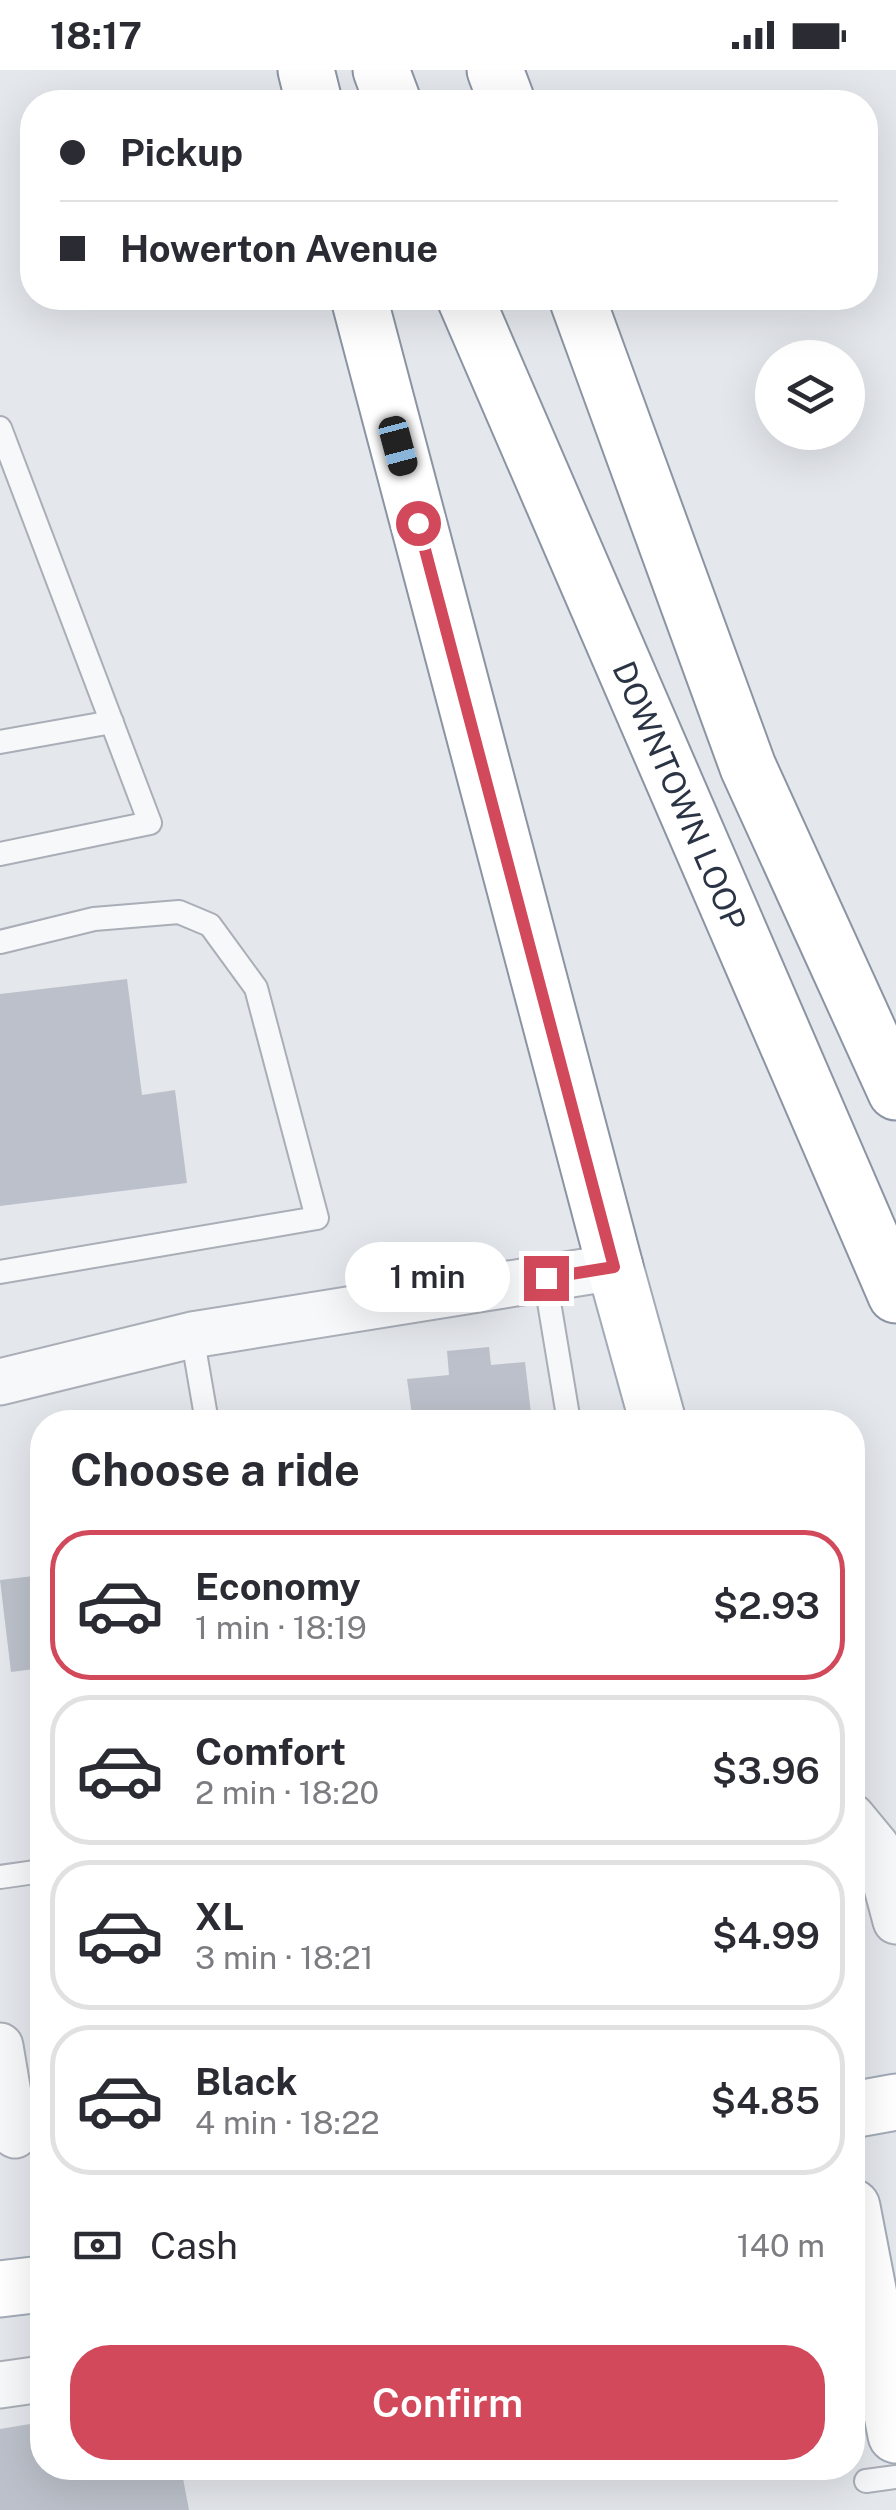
<!DOCTYPE html>
<html lang="en">
<head>
<meta charset="utf-8">
<style>
	:root { --surface:#fff; --page:#f2f2f3; --text:#2b2b33; --muted:#7c7c81; --line:#e1e1e2; --accent:#d1495b }
	body { margin:0; font-family:"Public Sans",sans-serif; background:var(--page); color:var(--text); height:100vh; display:flex; flex-direction:column; font-size:38px; white-space:nowrap }
	* { box-sizing:border-box; margin:0 }
	p { font-size:32px; color:var(--muted) }
	.icon { flex:none; width:55px; height:55px; fill:none; stroke:currentColor; stroke-width:2; stroke-linecap:round; stroke-linejoin:round }
	.map { position:relative; flex:1; overflow:hidden }
	.drawer { position:absolute; left:30px; top:1340px; width:835px; height:1070px; display:flex; flex-direction:column; background:var(--surface); border-radius:40px; box-shadow:0 10px 40px #0002 }
	.drawer>* { flex:none }
	.hud { position:absolute; left:20px; top:20px; width:858px; height:220px; border-radius:40px; box-shadow:0 10px 40px #0002; display:grid; align-content:center; height:220px; padding:0 40px; background:var(--surface) }
	.controls { position:absolute; left:755px; top:270px; display:grid; gap:20px }
	.controls a { display:grid; place-items:center; width:110px; height:110px; border-radius:50%; background:var(--surface); box-shadow:0 10px 40px #0002; font-size:50px }
	.end { position:absolute; width:45px; height:45px; margin:-22px; border:12px solid #d1495b; background:#fff; box-shadow:0 0 0 5px #fff }
	.from { border-radius:50% }
	.bubble { position:absolute; height:70px; border-radius:35px; background:var(--surface); box-shadow:0 10px 40px #0002; font-size:32px; font-weight:600; line-height:70px; text-align:center }
	.car { position:absolute; width:30px; height:60px; margin:-30px -15px; border-radius:12px; box-shadow:0 0 8px 2px #0007; background:linear-gradient(#222 24%,#8ab4d8 0 40%,#222 0 76%,#8ab4d8 0 86%,#222 0) }
	.hud b { display:flex; align-items:center; gap:35px; height:95px; font-size:38px }
	.hud b+b { border-top:2px solid var(--line) }
	.hud i { width:25px; height:25px; background:var(--text) }
	ul { padding:0; list-style:none }
	li { display:flex; align-items:center; gap:30px; height:150px; margin:0 20px 15px; padding:0 20px; border:5px solid var(--line); border-radius:40px }
	li div { flex:1 }
	li b { display:block; font-size:38px }
	li em { font-style:normal; font-weight:600 }
	li.on { border-color:var(--accent) }
	li>.icon { width:90px; height:90px; stroke-width:1.5 }
	h2 { padding:0 40px; font-size:45px; line-height:120px }
	.pay { display:flex; align-items:center; gap:25px; height:110px; padding:0 40px; font-size:38px }
	.pay p { margin-inline-start:auto }
	.action { display:flex; gap:20px; margin-top:auto; padding:20px 40px }
	.action a { flex:1; height:115px; border-radius:40px; background:var(--accent); color:#fff; font-size:40px; font-weight:600; line-height:115px; text-align:center }
	.status { display:flex; justify-content:space-between; align-items:center; height:70px; padding:0 50px; background:var(--surface); direction:ltr }
	.status svg { height:28px; fill:currentColor }
	.map>svg:first-child { display:block }
	.building { fill:#bbc0ca }
	.lines { fill:none; stroke-linecap:round; stroke-linejoin:round }
	.lane-casing { stroke:#a9aeb7; stroke-width:26 }
	.street-casing { stroke:#a9aeb7; stroke-width:49 }
	.primary-casing { stroke:#a3abb8; stroke-width:59 }
	.highway-casing { stroke:#8b94a3; stroke-width:59 }
	.lane { stroke:#f7f8fa; stroke-width:22 }
	.street { stroke:#f7f8fa; stroke-width:45 }
	.primary { stroke:#fff; stroke-width:55 }
	.highway { stroke:#fff; stroke-width:55 }
	.route { stroke:#d1495b; stroke-width:12 }
	.labels { text-anchor:middle; dominant-baseline:central; stroke-width:8; stroke-linejoin:round; paint-order:stroke }
	.street-label { font-size:32px; fill:#2b3445; stroke:#f4f6f9 }
</style>
</head>
<body>
<div class="status"><b>18:17</b><svg viewBox="0 0 49 12"><path d="M0 12V9h3v3zM5 12V6h3v6zM10 12V3h3v9zM15 12V0h3v12zM26 1h20v11H26zM47 4h2v5h-2z"/></svg></div>
<div class="map">
<svg width="896" height="2440" viewBox="0 0 896 2440">
	<rect width="100%" height="100%" fill="#e4e7ec"/>
	<path class="building" d="M127,909L142,1025L175,1020L187,1113L0,1136V924Z
		M489,1277L491,1295L525,1292L532,1352H413L407,1309L449,1305L447,1281Z
		M42,1505V1598L11,1602L0,1510Z
		M42,2352V2398H181L189,2440H0V2359Z"/>
	<g class="lines">
		<defs>
			<path id="lane" d="M0,358L150,753L0,784
				M0,672L112,652
				M0,872L94,849L179,842L210,855L256,918L317,1148L0,1202
				M545,1208L569,1352
				M192,1265L207,1352
				M0,1807L42,1801
				M866,2411L896,2407"/>
			<path id="street" d="M0,1312L192,1265L615,1197
				M852,1747L876,1776L896,1851
				M0,1976L15,2065
				M0,2315L42,2309"/>
			<path id="primary" d="M615,1197L658,1352
				M852,2040L896,2032
				M852,2137L896,2365
				M0,2219L42,2214"/>
			<g id="highway">
				<path d="M306,0L314,32"/>
				<path d="M381,0L393,32"/>
				<path d="M495,0L507,32"/>
				<path d="M359,228L615,1197"/>
				<path id="s1" d="M465,228L896,1225"/>
				<path d="M577,228L748,697L896,1022"/>
			</g>
		</defs>
		<use href="#lane" class="lane-casing"/>
		<use href="#street" class="street-casing"/>
		<use href="#primary" class="primary-casing"/>
		<use href="#highway" class="highway-casing"/>
		<use href="#lane" class="lane"/>
		<use href="#street" class="street"/>
		<use href="#primary" class="primary"/>
		<use href="#highway" class="highway"/>
	</g>
	<g class="lines">
		<path class="route" d="M418,453L614,1197L546,1208"/>
	</g>
	<g class="labels">
		<g class="street-label">
			<text stroke="none"><textPath href="#s1" startOffset="542">DOWNTOWN LOOP</textPath></text>
		</g>
	</g>
</svg>
<div class="controls">
<a><svg class="icon" aria-label="layers" viewBox="0 0 24 24"><path d="M12 4l9 5-9 5-9-5zM3 14l9 5 9-5"/></svg></a>
</div>
<i class="end from" style="left:418px;top:453px"></i>
<i class="end" style="left:546px;top:1208px"></i>
<div class="bubble" style="left:345px;top:1172px;width:165px">1 min</div>
<i class="car" style="left:398px;top:376px;rotate:165deg"></i>
<div class="hud">
<b><i class="from"></i>Pickup</b>
<b><i></i>Howerton Avenue</b>
</div>
<section class="drawer">
<h2>Choose a ride</h2>
<ul>
<li class="on"><svg class="icon" aria-label="car" viewBox="0 0 24 24"><path d="M5 17H2v-5l4-1 3-4h7l3 4 3 1v5h-3M9 17h6M6 11h13"/><circle cx="7" cy="17" r="2"/><circle cx="17" cy="17" r="2"/></svg><div><b>Economy</b><p>1 min · 18:19</p></div><em>$2.93</em></li>
<li><svg class="icon" aria-label="car" viewBox="0 0 24 24"><path d="M5 17H2v-5l4-1 3-4h7l3 4 3 1v5h-3M9 17h6M6 11h13"/><circle cx="7" cy="17" r="2"/><circle cx="17" cy="17" r="2"/></svg><div><b>Comfort</b><p>2 min · 18:20</p></div><em>$3.96</em></li>
<li><svg class="icon" aria-label="car" viewBox="0 0 24 24"><path d="M5 17H2v-5l4-1 3-4h7l3 4 3 1v5h-3M9 17h6M6 11h13"/><circle cx="7" cy="17" r="2"/><circle cx="17" cy="17" r="2"/></svg><div><b>XL</b><p>3 min · 18:21</p></div><em>$4.99</em></li>
<li><svg class="icon" aria-label="car" viewBox="0 0 24 24"><path d="M5 17H2v-5l4-1 3-4h7l3 4 3 1v5h-3M9 17h6M6 11h13"/><circle cx="7" cy="17" r="2"/><circle cx="17" cy="17" r="2"/></svg><div><b>Black</b><p>4 min · 18:22</p></div><em>$4.85</em></li>
</ul>
<div class="pay"><svg class="icon" aria-label="cash" viewBox="0 0 24 24"><path d="M3 7h18v10H3z"/><circle cx="12" cy="12" r="2"/></svg>Cash<p>140 m</p></div>
<div class="action"><a>Confirm</a></div>
</section>
</div>
</body>
</html>
